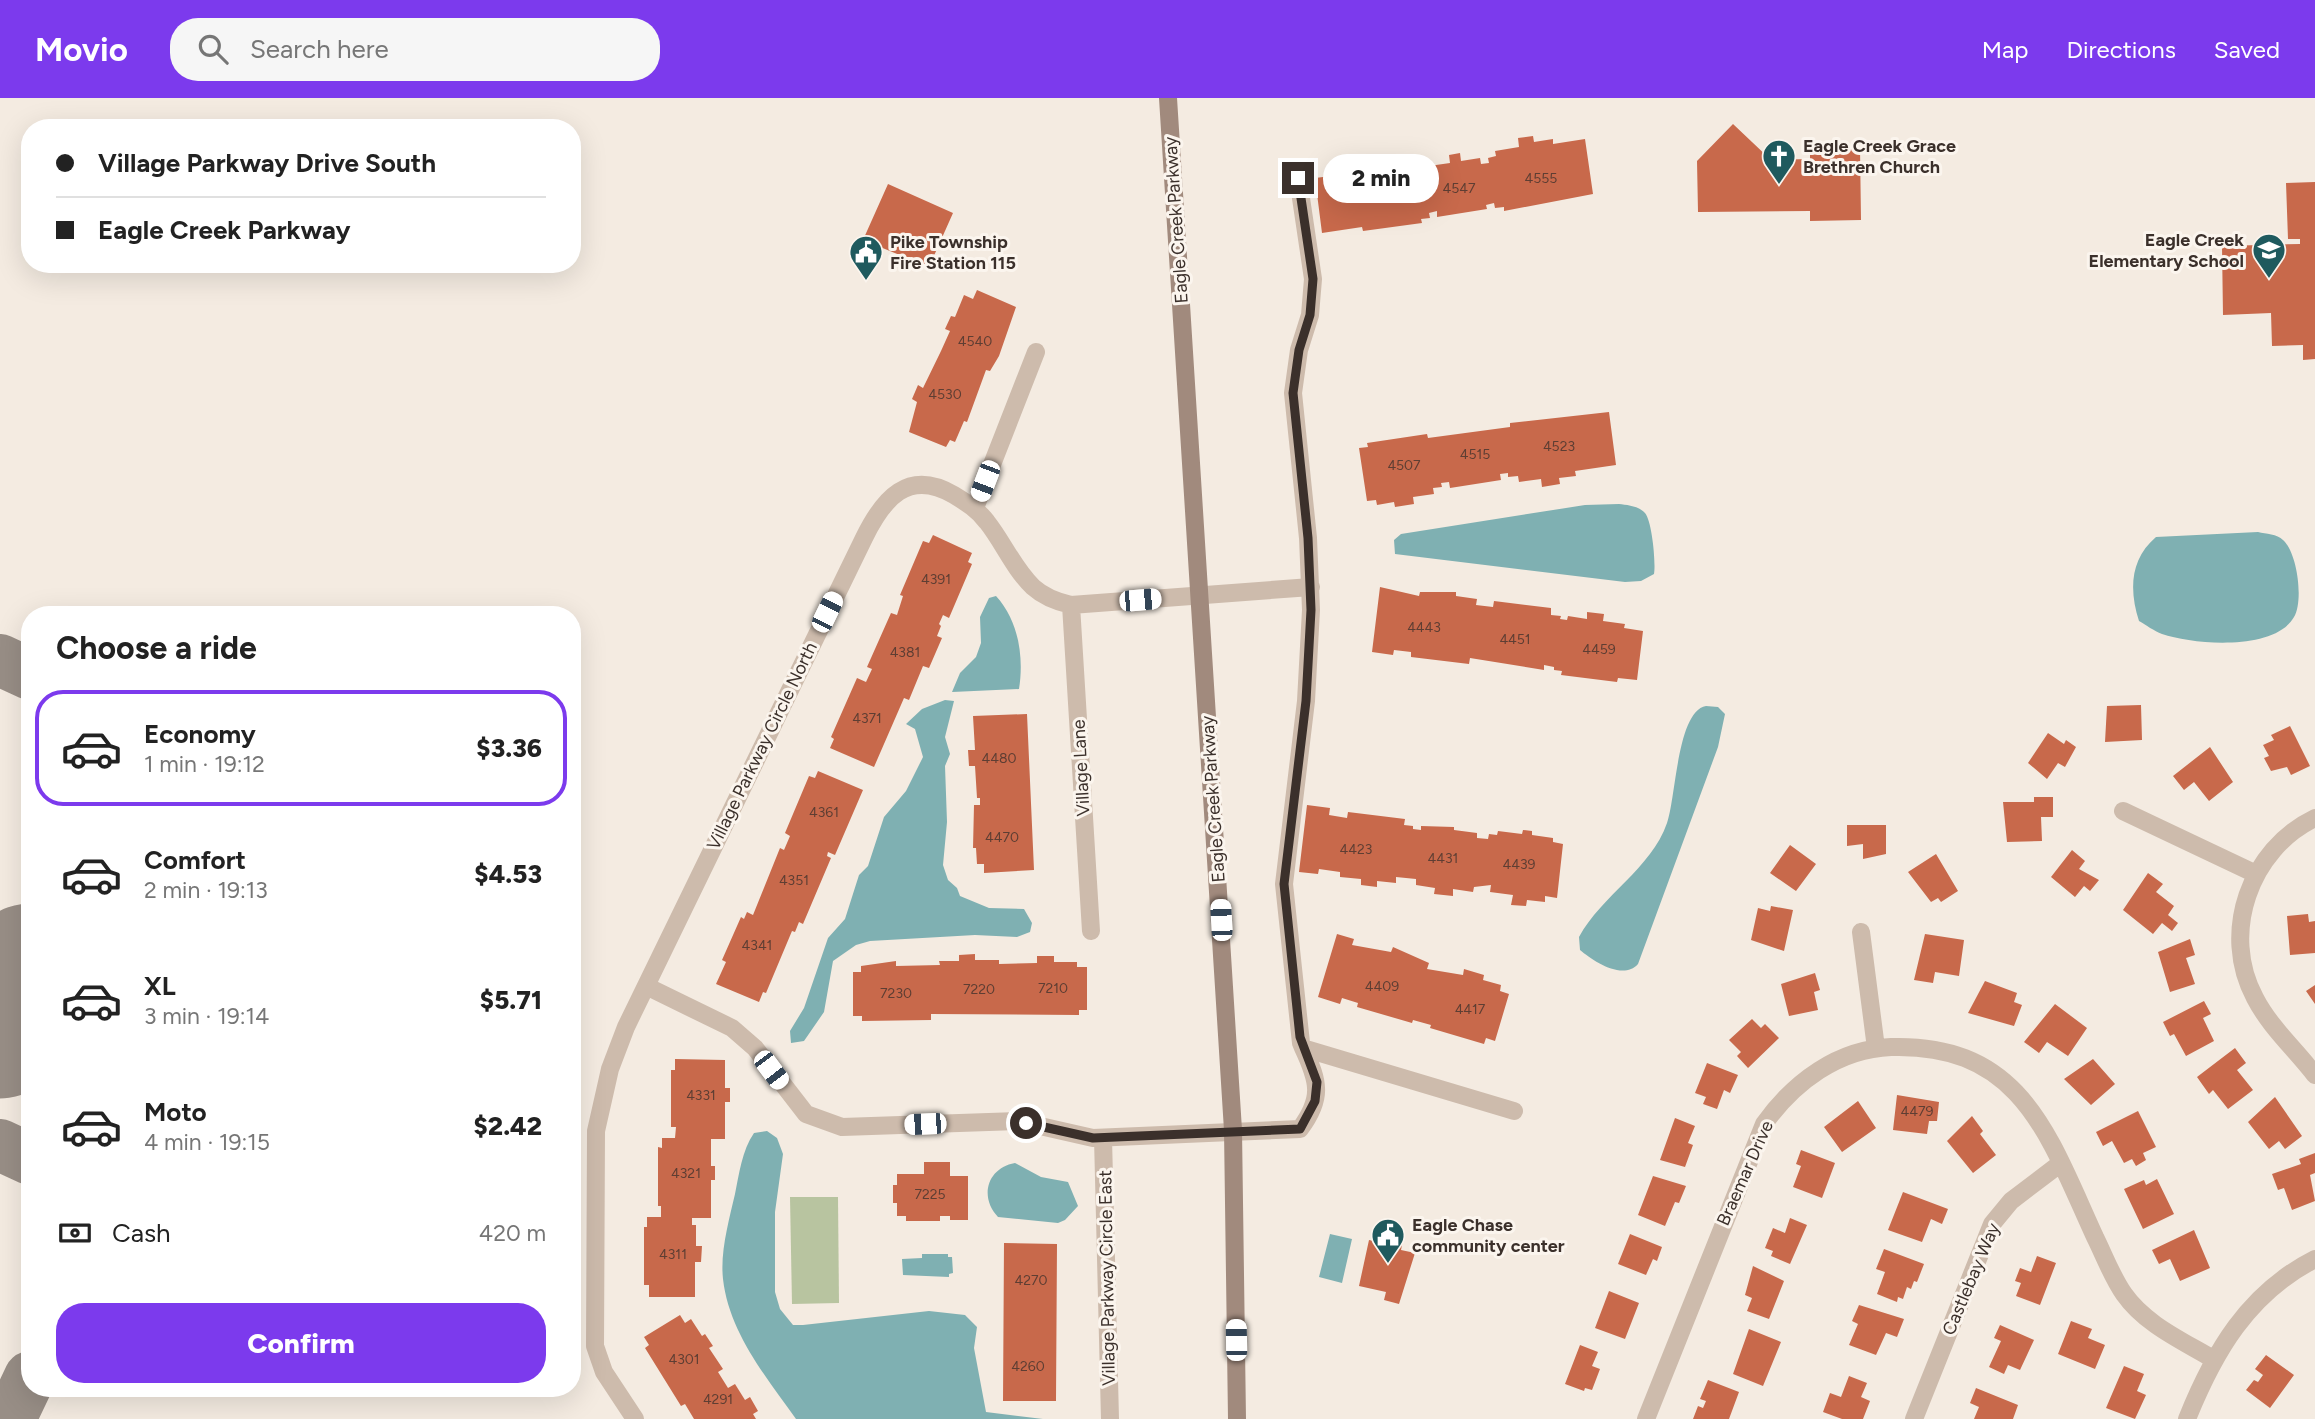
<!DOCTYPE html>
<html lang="en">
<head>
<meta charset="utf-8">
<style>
	:root { --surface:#fff; --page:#f6f6f6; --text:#222; --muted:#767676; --line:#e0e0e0; --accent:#7c3aed }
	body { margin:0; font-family:Figtree,sans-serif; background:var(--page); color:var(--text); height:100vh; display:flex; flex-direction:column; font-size:26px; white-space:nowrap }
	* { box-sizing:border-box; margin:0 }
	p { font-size:23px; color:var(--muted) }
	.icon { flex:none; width:38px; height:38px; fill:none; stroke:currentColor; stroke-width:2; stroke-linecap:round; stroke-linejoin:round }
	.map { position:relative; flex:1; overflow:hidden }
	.side { position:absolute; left:21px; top:508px; width:560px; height:791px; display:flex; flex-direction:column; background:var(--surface); border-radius:28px; box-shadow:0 7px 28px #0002 }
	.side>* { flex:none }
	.guide { position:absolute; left:21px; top:21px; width:560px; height:154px; border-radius:28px; box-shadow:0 7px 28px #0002; display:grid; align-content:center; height:154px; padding:0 35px; background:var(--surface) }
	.end { position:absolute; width:32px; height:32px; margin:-16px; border:9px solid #3b302b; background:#fff; box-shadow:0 0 0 4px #fff }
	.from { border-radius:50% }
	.bubble { position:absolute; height:49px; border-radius:24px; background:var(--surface); box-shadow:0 7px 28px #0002; font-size:23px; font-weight:800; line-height:49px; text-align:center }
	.car { position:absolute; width:21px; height:42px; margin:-21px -10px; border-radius:9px; box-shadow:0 0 5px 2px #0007; background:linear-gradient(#fff 24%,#345 0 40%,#fff 0 76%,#345 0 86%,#fff 0) }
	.guide b { display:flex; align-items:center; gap:24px; height:66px; font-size:26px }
	.guide b+b { border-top:2px solid var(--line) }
	.guide i { width:18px; height:18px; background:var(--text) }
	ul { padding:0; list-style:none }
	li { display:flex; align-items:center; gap:21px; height:116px; margin:0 14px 10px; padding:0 21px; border:4px solid transparent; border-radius:28px }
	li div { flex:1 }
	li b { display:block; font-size:26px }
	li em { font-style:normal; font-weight:800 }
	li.selected { border-color:var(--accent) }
	li>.icon { width:63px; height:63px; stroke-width:1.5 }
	h2 { padding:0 35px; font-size:32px; line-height:84px }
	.pay { display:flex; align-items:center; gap:18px; height:77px; padding:0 35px; font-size:26px }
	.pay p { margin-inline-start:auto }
	.cta { display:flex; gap:14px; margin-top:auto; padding:14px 35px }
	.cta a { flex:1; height:80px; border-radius:28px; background:var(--accent); color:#fff; font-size:28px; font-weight:800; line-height:80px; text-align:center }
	header { display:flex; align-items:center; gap:42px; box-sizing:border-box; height:98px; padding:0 35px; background:var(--accent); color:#fff }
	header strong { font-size:33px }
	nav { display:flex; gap:38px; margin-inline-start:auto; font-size:24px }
	.search { width:490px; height:63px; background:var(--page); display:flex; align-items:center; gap:18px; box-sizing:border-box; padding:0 24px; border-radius:28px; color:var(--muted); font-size:26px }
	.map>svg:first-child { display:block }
	.green { fill:#b8c4a0 }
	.water { fill:#7fb0b2 }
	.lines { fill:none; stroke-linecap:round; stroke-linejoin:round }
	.taxiway { stroke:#988e86; stroke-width:52 }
	.runway { stroke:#988e86; stroke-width:133 }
	.building { fill:#c8694b }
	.minor { stroke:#cdbbac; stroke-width:18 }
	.secondary { stroke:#a18a7d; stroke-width:18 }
	.route { stroke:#3b302b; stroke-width:9 }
	.labels { text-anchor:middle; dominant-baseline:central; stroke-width:6; stroke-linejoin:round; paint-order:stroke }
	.number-label { font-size:14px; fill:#5e3e33 }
	.poi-label { font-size:18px; font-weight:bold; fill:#3b302b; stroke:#fbf5ee; text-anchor:start }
	.street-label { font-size:18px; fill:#3b302b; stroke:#fbf5ee }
</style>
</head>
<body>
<header>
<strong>Movio</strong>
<div class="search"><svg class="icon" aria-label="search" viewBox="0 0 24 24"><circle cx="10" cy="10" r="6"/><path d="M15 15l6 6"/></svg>Search here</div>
<nav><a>Map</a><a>Directions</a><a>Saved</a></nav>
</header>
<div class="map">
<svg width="2315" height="1321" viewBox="0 0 2315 1321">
	<rect width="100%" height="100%" fill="#f4ebe1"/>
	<path class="green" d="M790,1099H838L839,1205L792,1206Z"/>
	<path class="water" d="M1619,406C1627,407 1639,408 1645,415C1652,423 1656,465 1654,476L1641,483L1625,484L1395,456L1394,442L1401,436L1585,407Z
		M2258,434C2266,436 2277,436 2283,442C2297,454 2304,502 2294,519C2275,553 2194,547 2162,536C2154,533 2146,527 2139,523C2129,492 2130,461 2156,439Z
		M996,498C1019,523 1024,560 1019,591L952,594L960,575L976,559L981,545L980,519L989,500Z
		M945,602L954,603L945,639L950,656L945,668L947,724L943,767L948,782L957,790L960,798L989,810L1024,811L1032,825L1030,834L1017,839L975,837L870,843L856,847L833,863L824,914L804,943L791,945L790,933L804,910L828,840L845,821L859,777L868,768L884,719L906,693L923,659L915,631L906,626L922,611Z
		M1706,608L1718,609L1725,616L1718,649L1638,866C1623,883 1593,863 1580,852L1579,839C1602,797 1651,771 1667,725C1676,700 1677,613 1706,608Z
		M767,1033L777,1040L783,1056L775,1114V1194L780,1211L793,1227H803L929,1213L965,1217L977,1229L974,1250L986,1314L1043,1321H796C766,1279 729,1234 723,1181C720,1154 729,1122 735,1096C739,1077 742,1052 754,1035Z
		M1015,1065L1041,1079L1068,1084L1078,1108L1065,1122L1058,1125L998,1119C979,1099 987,1070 1015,1065Z
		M1330,1136L1352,1141L1342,1185L1319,1179Z
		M922,1156H948V1159H952L953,1175L949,1176V1179L903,1177L902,1161L922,1160Z"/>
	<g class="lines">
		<path class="taxiway" d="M0,562L30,576
			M0,1047L30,1061
			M10,1321L30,1279"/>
		<path class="runway" d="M0,934L30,872"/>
	</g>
	<path class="building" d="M1733,26L1771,62L1810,61V50H1860L1861,122L1810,123V113L1698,114L1697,63Z
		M1533,38L1534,44L1553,41V46L1585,41L1593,96L1504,113V109L1495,110L1494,105L1486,107L1487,111L1437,119V113L1429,115L1430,120L1421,121L1422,125L1363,133L1362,129L1322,135L1315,80L1355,75L1354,69L1372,67L1371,62L1389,59L1390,69L1412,66V70L1423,68V74L1430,73L1429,68L1450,65L1449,57L1460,55L1461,63L1480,60L1481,66L1489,65L1488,60L1496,58L1495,53L1519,49L1518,40Z
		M2315,84V261L2303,262V247L2272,248L2271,215L2223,217L2222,148L2300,146V141H2288L2286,85Z
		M888,86L953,115L929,169L863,142Z
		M977,192L1016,209L999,258L990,273L986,272L967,324L964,323L955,344L950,342L946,349L909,334L917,304L912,301L918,287L923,290L941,253L950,233L945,231L951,218L955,219L964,197L973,201Z
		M1609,314L1616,367L1575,373L1576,378L1559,380L1560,386L1542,389L1541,381L1519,384L1518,378L1508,379V375L1500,376L1501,382L1450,390L1449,384L1441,385L1442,389L1433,390L1434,396L1413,399L1414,406L1395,409L1394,404L1377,407L1376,402L1367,403L1359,350L1368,349L1367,345L1427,336L1428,340L1510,329V325Z
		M933,437L972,455L968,464L972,466L949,520L943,517L939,526L941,528L937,538L942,540L929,570L923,568L909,602L904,600L874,669L830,650L834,641L831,639L857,580L866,584L872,571L867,569L891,515L897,517L903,498L900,497L923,443L929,445Z
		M1380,489L1419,498L1420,494H1456V498L1477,501L1476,507L1493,509L1494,503L1551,510V517L1561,518L1560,521L1567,522L1568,518L1587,521V514L1604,516L1603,523L1625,526L1624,530L1643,533L1637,582L1618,580L1617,584L1561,577L1562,573L1554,572V569L1544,567V572L1470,560L1469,566L1411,559V554L1394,552L1393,557L1372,554Z
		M2141,607L2142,642L2105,644L2107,608Z
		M1027,616L1034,772L984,775V766H977L976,750H973L974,707H980V700H977L975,668H969L968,652H975L973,618Z
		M2290,628L2310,668L2291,677L2287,669L2271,673L2264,660L2269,658L2263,647L2274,642L2271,637Z
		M2048,635L2064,646L2066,642L2076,649L2065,669L2058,665L2047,681L2028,665Z
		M2210,649L2233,684L2209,703L2194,684L2184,692L2173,678Z
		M818,673L863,692L835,757L828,754L827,758L831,760L803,826L799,824L795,834L792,833L766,895L763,894L759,904L716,886L726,864L722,862L741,819L744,821L747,814L753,817L780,750L784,752L790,738L785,735L809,678L815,680Z
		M2034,699H2053V719H2041L2042,743L2007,744L2003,704H2034Z
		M1307,707L1330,710L1329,717L1347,720L1348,714L1405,721L1404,727L1413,728V731L1421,732V728L1454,729V732L1477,735V740L1488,741L1489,736L1497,737L1498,733L1522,736L1523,732L1532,733V737L1553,740V744L1563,746L1557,800L1545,798V804L1527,802L1526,808L1511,807L1513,797L1490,794L1491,787L1474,789L1473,794L1453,791V798L1434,796L1435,790L1416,787V781L1396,779V785L1377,783V789L1361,787V781L1340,779V774L1319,771L1318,776L1299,774Z
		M1847,727H1886V756L1863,761V746L1847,748Z
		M1790,747L1816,766L1796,793L1770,775Z
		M2072,752L2085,763L2079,771L2099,782L2090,793L2084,788L2075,799L2051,779Z
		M1936,756L1958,793L1941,804L1938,800L1931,804L1908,774Z
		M2148,775L2163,786L2156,794L2174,808L2168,817L2178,825L2172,833L2162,825L2153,836L2123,812Z
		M1771,808L1793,812L1784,853L1751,842L1758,810L1770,813Z
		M2308,816L2309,824L2315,823V855L2290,857L2287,818Z
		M1337,836L1354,841L1352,847L1391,854L1393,849L1429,865L1427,871L1463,877L1464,871L1484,877L1483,882L1501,887L1500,893L1509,896L1495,943L1486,940L1484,946L1430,930L1431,927L1413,922L1412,925L1357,909L1358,905L1342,900L1340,906L1318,899Z
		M1925,836L1964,842L1959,878L1935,874L1933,885L1914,882Z
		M2190,841L2195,857L2186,860L2195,886L2170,894L2158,854Z
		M975,856V862H999V866L1037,865V858H1054V864H1077V869H1087V912H1079V917L931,916V922L862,923V918H853V874H861V868L896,863V868L940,867L939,863H959V857Z
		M1815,875L1820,892L1814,894L1818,912L1789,918L1781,886Z
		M1985,883L2017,895L2014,904L2022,907L2014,928L1968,915Z
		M2315,887V906L2306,893Z
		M2204,903L2211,916L2203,920L2214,943L2186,958L2174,936L2170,938L2163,924Z
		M2055,906L2087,930L2068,958L2047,944L2039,955L2024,944Z
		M1752,921L1761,930L1765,926L1779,940L1748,970L1737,958L1741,954L1729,942Z
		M2235,950L2246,965L2237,972L2253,992L2228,1011L2213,992L2209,996L2197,979Z
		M675,961L725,962V990H730V1004H725V1041H711V1068H715V1082H711V1120H692V1127H696V1148H702L701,1164H695V1199H649V1187H644V1129H647V1119H661V1108H658V1049L662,1050V1040H675L676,1029H671V972H675Z
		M2093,961L2115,986L2091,1007L2064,981Z
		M1707,965L1738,977L1730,995L1724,992L1717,1011L1703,1006L1706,999L1695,995Z
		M1897,997L1939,1004L1937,1023H1929L1927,1036L1893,1032Z
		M2275,999L2302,1038L2285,1051L2279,1043L2269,1051L2248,1024Z
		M1858,1003L1876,1030L1842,1054L1824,1029Z
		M2138,1013L2156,1049L2143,1055L2146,1062L2136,1068L2132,1061L2124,1065L2112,1043L2103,1048L2096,1034Z
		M1972,1018L1983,1033L1980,1036L1996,1057L1973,1075L1947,1043Z
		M1675,1020L1695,1028L1688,1045L1693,1047L1685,1069L1660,1062Z
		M1801,1052L1835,1065L1822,1100L1793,1089L1801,1068L1796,1066Z
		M2315,1055V1075L2310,1077L2315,1103L2292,1112L2284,1090L2278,1092L2272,1076L2301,1066L2299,1061Z
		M924,1064H950V1078H968V1122H950V1118H940V1123H906V1118H897V1105H893V1087H897V1076H924Z
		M1653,1078L1686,1088L1679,1105L1675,1104L1665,1128L1638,1117Z
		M2157,1081L2174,1116L2143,1131L2124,1091L2144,1082L2146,1087Z
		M1903,1094L1948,1111L1942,1126L1931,1121L1922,1144L1888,1132Z
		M1790,1120L1807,1127L1790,1166L1771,1158L1773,1153L1765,1150L1773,1130L1785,1135Z
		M2194,1132L2210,1170L2180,1183L2170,1161L2159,1166L2152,1152Z
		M1630,1136L1662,1149L1657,1163L1653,1161L1646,1177L1618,1166Z
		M1389,1139L1403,1142L1401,1152L1415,1155L1399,1206L1384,1202L1386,1194L1359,1188L1369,1142L1387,1146Z
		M1004,1145L1057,1146L1056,1303H1003Z
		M1884,1151L1924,1166L1917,1184L1914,1183L1911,1191L1907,1189L1903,1201L1898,1199L1897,1204L1877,1196L1885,1174L1876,1171Z
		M2037,1158L2056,1165L2040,1207L2016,1198L2021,1185L2015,1183L2020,1170L2031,1174Z
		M1753,1168L1784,1183L1769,1221L1747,1213L1752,1200L1745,1197Z
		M1609,1193L1639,1205L1625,1241L1595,1230Z
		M1859,1207L1904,1221L1897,1239L1886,1235L1876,1257L1849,1247L1858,1226L1852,1223Z
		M680,1217L685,1225L691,1221L702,1238L705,1236L713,1248L709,1250L723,1271L718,1274L728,1290L735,1286L745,1302L750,1299L758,1313L753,1316L756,1321H694L685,1306L681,1308L645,1250L649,1247L644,1239Z
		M2071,1223L2092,1231L2088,1240L2105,1247L2095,1271L2058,1256Z
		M2000,1227L2034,1242L2020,1272L2008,1267L2004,1276L1989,1269L2001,1243L1994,1240Z
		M1749,1231L1781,1244L1763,1288L1733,1276Z
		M1580,1247L1598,1254L1592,1268L1600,1271L1592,1292L1585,1290L1584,1293L1565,1286Z
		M2266,1257L2294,1277L2270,1310L2246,1292L2254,1282L2258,1284L2263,1277L2255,1271Z
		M2124,1268L2144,1276L2137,1293L2146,1297L2135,1321L2106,1310Z
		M1849,1278L1867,1285L1861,1299L1870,1303L1863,1321H1842L1823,1314L1830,1295L1841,1299Z
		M1708,1282L1739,1294L1729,1321H1693L1698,1308L1703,1310L1706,1303L1700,1301Z
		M1976,1290L2018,1307L2013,1321H1974L1979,1309L1970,1305Z"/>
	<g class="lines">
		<path class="minor" d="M1298,80L1313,181L1310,217L1299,252L1293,295L1308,440L1311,512L1306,603L1284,786L1301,945L1303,950L1514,1013
			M975,410L1036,254
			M1071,507L1091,833
			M2123,713L2256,776
			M2315,720C2250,751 2220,835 2255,900C2270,929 2295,951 2315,977
			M1861,834L1876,950
			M646,888L732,930L755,950L806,1016L842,1029L1018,1023L1093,1040L1300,1031C1323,1000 1319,984 1303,950
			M1103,1040L1110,1321
			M635,1321L604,1274L595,1248L596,1033L610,971L626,929L864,440C883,401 908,370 954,397C967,405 978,412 987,424C1003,444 1014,471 1033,489C1044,499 1058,504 1071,507L1311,489
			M1646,1321L1764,1026C1794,984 1838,951 1891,949C2022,945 2049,1039 2095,1139C2104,1157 2112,1179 2124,1196C2145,1226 2181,1242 2213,1261
			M1914,1321L1992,1126L2011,1103L2061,1065
			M2187,1321C2214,1254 2248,1195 2315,1161"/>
		<path class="secondary" d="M1168,0L1233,1032L1237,1321"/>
	</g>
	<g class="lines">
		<path class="route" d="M1026,1025L1093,1040L1300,1031L1315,1003L1317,984L1300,939L1284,786L1306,603L1311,512L1308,440L1293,295L1299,252L1310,217L1313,181L1298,80"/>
	</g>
	<defs>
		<symbol id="church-pin" viewBox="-11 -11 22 30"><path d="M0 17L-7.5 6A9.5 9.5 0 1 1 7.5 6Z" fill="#1f5a5e" stroke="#fbf5ee"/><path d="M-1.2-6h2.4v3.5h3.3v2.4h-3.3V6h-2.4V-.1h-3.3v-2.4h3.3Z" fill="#fff"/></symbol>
		<symbol id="school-pin" viewBox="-11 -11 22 30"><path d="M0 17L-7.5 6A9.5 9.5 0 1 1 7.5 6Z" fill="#1f5a5e" stroke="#fbf5ee"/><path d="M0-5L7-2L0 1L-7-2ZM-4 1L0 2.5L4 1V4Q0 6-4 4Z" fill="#fff"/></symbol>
		<symbol id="civic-pin" viewBox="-11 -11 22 30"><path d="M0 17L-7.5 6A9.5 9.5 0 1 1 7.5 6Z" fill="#1f5a5e" stroke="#fbf5ee"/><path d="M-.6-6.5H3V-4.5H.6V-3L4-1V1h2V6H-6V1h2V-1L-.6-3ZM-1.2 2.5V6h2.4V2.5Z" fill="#fff"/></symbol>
	</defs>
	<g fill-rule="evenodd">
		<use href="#church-pin" x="1760" y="39" width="38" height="52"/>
		<use href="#school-pin" x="2250" y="133" width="38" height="52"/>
		<use href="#civic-pin" x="847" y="135" width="38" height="52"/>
		<use href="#civic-pin" x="1369" y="1118" width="38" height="52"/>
	</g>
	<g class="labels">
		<g class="number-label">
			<text x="1541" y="80">4555</text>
			<text x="1459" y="90">4547</text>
			<text x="975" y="243">4540</text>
			<text x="945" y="296">4530</text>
			<text x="1559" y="348">4523</text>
			<text x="1475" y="356">4515</text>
			<text x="1404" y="367">4507</text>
			<text x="936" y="481">4391</text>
			<text x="1424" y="529">4443</text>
			<text x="1515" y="541">4451</text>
			<text x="1599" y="551">4459</text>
			<text x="905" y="554">4381</text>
			<text x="867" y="620">4371</text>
			<text x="999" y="660">4480</text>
			<text x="824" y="714">4361</text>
			<text x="1002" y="739">4470</text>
			<text x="1356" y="751">4423</text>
			<text x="1443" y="760">4431</text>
			<text x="1519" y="766">4439</text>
			<text x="794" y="782">4351</text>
			<text x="757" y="847">4341</text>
			<text x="1382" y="888">4409</text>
			<text x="1053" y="890">7210</text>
			<text x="979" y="891">7220</text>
			<text x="896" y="895">7230</text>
			<text x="1470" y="911">4417</text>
			<text x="701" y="997">4331</text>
			<text x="1917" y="1013">4479</text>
			<text x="686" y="1075">4321</text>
			<text x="930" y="1096">7225</text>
			<text x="673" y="1156">4311</text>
			<text x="1031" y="1182">4270</text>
			<text x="684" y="1261">4301</text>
			<text x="1028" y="1268">4260</text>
			<text x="718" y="1301">4291</text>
		</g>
		<g class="poi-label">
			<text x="1803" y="48">Eagle Creek Grace<tspan x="1803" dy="21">Brethren Church</tspan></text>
			<text x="2244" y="142" text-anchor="end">Eagle Creek<tspan x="2244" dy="21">Elementary School</tspan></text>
			<text x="890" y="144">Pike Township<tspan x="890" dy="21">Fire Station 115</tspan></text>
			<text x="1412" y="1127">Eagle Chase<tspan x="1412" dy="21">community center</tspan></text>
		</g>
		<g class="street-label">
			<text transform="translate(1176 122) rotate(-94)">Eagle Creek Parkway</text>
			<text transform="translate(762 648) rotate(-64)">Village Parkway Circle North</text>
			<text transform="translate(1081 670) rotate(-93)">Village Lane</text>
			<text transform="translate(1213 701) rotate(-94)">Eagle Creek Parkway</text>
			<text transform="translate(1745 1075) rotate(-66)">Braemar Drive</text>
			<text transform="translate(1107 1180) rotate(-91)">Village Parkway Circle East</text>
			<text transform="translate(1971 1181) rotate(-67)">Castlebay Way</text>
		</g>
	</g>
</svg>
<i class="end from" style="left:1026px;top:1025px"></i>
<i class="end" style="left:1298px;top:80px"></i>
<div class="bubble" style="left:1323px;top:56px;width:116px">2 min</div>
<i class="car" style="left:985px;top:383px;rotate:201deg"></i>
<i class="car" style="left:1140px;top:502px;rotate:85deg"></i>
<i class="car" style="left:827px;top:514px;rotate:26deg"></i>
<i class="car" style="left:1221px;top:822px;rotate:357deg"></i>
<i class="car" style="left:771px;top:972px;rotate:143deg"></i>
<i class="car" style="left:925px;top:1026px;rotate:268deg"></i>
<i class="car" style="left:1236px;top:1242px;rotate:359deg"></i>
<div class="guide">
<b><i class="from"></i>Village Parkway Drive South</b>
<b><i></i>Eagle Creek Parkway</b>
</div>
<section class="side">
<h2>Choose a ride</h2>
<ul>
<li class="selected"><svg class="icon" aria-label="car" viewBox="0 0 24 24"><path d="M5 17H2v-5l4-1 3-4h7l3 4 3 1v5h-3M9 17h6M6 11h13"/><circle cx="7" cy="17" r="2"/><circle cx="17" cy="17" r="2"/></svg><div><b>Economy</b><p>1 min · 19:12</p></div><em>$3.36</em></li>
<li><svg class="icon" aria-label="car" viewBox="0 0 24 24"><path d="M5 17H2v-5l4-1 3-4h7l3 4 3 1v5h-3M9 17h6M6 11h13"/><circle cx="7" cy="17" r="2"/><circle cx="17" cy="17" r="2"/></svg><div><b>Comfort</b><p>2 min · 19:13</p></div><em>$4.53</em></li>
<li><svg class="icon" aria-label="car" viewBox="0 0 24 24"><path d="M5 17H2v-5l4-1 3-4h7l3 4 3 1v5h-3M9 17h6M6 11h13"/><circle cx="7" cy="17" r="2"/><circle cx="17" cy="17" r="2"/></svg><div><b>XL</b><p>3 min · 19:14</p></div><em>$5.71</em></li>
<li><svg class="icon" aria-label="car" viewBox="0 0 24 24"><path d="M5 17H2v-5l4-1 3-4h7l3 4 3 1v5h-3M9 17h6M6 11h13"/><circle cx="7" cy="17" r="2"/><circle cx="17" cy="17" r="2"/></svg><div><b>Moto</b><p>4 min · 19:15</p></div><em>$2.42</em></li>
</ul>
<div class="pay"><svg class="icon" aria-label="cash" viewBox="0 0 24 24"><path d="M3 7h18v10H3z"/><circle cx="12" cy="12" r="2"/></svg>Cash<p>420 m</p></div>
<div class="cta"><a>Confirm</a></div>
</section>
</div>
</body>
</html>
